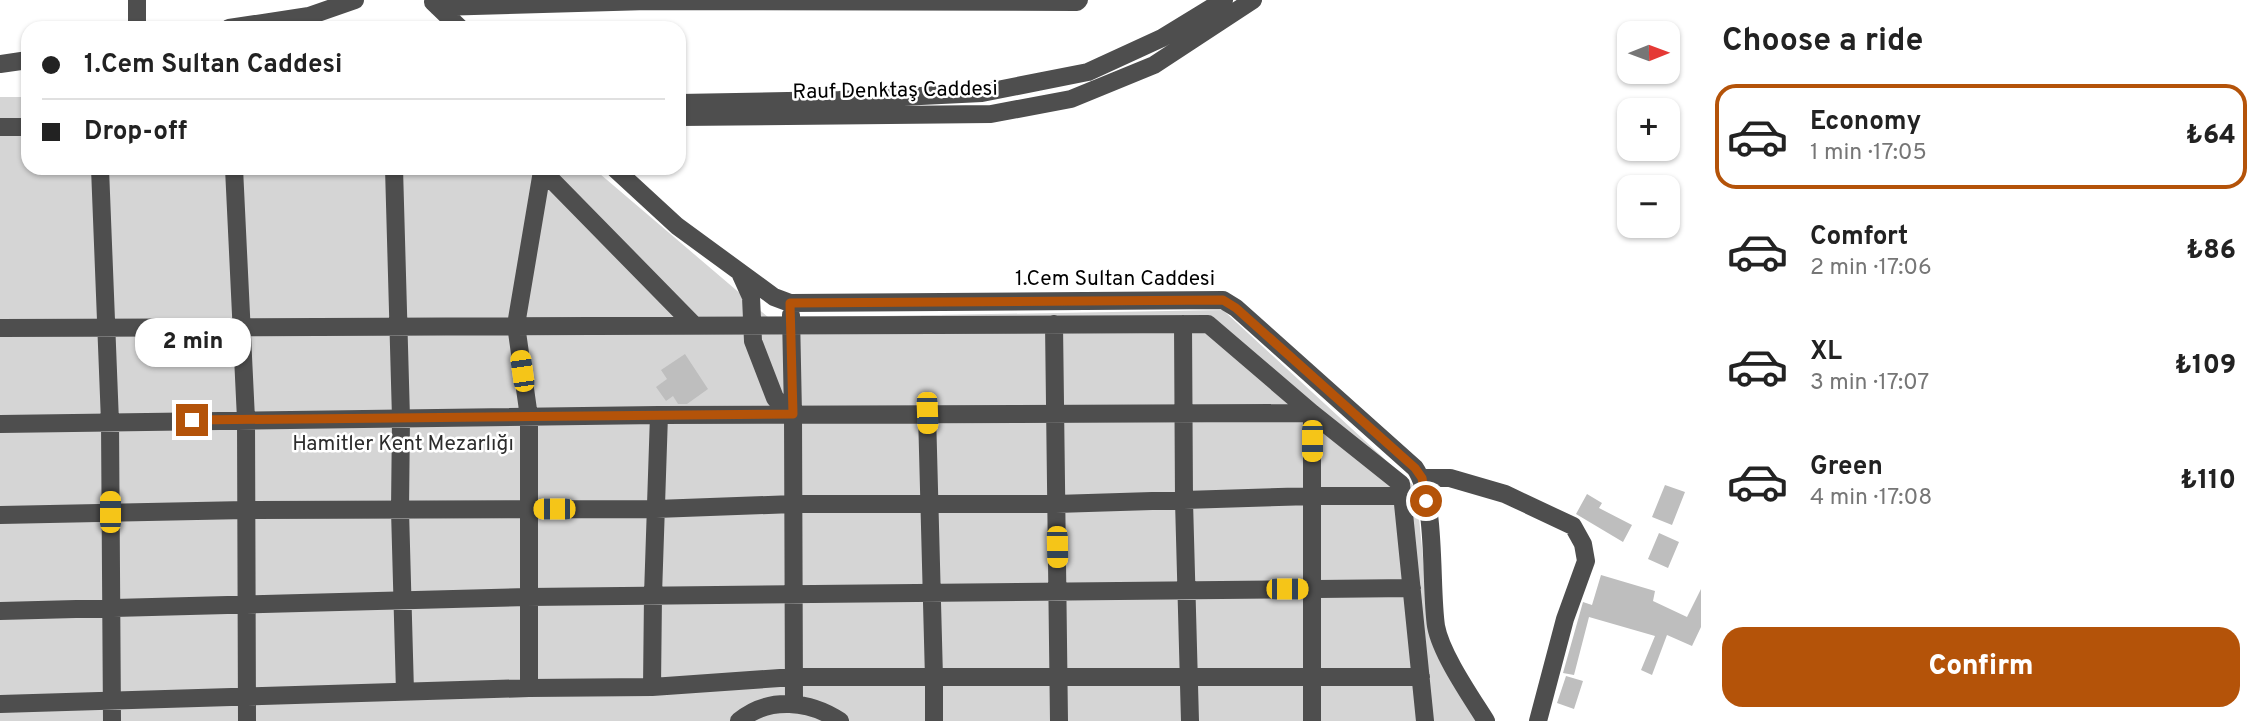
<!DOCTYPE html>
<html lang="en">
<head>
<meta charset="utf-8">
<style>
	:root { --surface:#fff; --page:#f6f6f6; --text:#222; --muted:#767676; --line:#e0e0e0; --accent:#b45309 }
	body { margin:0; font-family:Overpass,sans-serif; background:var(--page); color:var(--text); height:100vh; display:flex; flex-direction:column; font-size:26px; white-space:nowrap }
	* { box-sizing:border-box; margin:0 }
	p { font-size:23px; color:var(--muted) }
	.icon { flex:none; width:38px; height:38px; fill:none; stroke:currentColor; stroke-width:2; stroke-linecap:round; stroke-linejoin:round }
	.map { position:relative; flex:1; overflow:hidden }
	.side { display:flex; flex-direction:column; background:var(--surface); width:560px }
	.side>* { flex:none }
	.guide { position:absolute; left:21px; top:21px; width:665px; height:154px; border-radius:21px; box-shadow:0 2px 5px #0004; display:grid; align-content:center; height:154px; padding:0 21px; background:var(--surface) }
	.needle { width:46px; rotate:89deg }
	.fabs { position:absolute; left:1617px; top:21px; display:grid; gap:14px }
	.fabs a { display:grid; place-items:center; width:63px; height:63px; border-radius:14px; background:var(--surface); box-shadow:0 2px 5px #0004; font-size:35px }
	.end { position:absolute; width:32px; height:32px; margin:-16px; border:9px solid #b45309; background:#fff; box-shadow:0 0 0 4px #fff }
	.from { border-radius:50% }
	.bubble { position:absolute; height:49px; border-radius:21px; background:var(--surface); box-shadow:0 2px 5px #0004; font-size:23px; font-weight:800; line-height:49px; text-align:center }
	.car { position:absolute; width:21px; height:42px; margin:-21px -10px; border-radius:9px; box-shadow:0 0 5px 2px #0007; background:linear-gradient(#f5c518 24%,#345 0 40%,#f5c518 0 76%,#345 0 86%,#f5c518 0) }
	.guide b { display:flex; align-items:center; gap:24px; height:66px; font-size:26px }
	.guide b+b { border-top:2px solid var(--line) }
	.guide i { width:18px; height:18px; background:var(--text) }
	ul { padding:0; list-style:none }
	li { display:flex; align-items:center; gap:21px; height:105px; margin:0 14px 10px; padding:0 7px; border:4px solid transparent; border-radius:21px }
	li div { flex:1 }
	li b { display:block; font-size:26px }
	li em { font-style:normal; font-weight:800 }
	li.selected { border-color:var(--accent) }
	li>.icon { width:63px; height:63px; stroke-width:1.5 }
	h2 { padding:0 21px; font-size:32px; line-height:84px }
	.cta { display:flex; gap:14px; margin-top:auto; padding:14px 21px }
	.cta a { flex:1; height:80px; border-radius:21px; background:var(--accent); color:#fff; font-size:28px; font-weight:800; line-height:80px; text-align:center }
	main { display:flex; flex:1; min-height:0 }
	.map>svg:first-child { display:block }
	.green { fill:#d5d5d5 }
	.building { fill:#bebebe }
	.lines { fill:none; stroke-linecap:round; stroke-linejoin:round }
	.minor { stroke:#4e4e4e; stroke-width:18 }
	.route { stroke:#b45309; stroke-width:9 }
	.labels { text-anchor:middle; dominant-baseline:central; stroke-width:5; stroke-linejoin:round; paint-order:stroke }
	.street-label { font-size:21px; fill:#000; stroke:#fff }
	.park-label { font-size:21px; fill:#2c2c2c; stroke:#fff }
</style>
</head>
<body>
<main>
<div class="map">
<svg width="1701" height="721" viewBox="0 0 1701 721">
	<rect width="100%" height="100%" fill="#fff"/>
	<path class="green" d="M0,97H28V168H593L769,318L1223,310L1416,488L1430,628L1482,721H0Z"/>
	<path class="building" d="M685,354L708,389L687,404H678L673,396L666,401L656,387L667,379L661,370Z
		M1665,485L1685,492L1672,525L1652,517Z
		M1587,494L1602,503L1599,508L1632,525L1623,542L1576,514Z
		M1659,533L1679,542L1668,568L1648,559Z
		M1601,575L1655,591L1653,601L1687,617L1701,589V627L1692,646L1667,635L1652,675L1641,670L1655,636L1589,617L1574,675L1563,673L1583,602L1592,605Z
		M1566,676L1583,681L1574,709L1557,703Z"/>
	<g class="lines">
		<path class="minor" d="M137,0V28
			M433,2L460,28
			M438,7L648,1L1077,2L1079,0
			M229,28L309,16L355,0
			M0,64L28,60
			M679,103L839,100L982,93L1088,72L1162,38L1224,0
			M679,117L991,114L1071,99L1154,65L1253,0
			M0,127H28
			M100,168L110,422L112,721
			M234,168L246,419L247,721
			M394,168L401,418L400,510L405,692
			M540,168L694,325
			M614,168L677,226L774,297L790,303L1223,300L1236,308L1415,468C1437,500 1430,585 1436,626C1441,654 1471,697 1486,721
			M741,275L751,297L753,341L775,398L790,414
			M791,315L793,414L794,703
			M1054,324L1059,721
			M1183,324L1184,501L1190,721
			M0,328L1208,324L1312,413L1401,484L1425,721
			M927,413L934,678V721
			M0,424L659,415L1312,413V721
			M1422,478H1450L1505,494L1573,526L1583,544L1586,561L1565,619L1538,721
			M0,515L246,510L656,509L794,504H1056L1313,496H1402
			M0,611L528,597L1412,588
			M652,687L653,595L659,415
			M529,688V417L516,325L542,171
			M0,704L529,688L652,687L794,677H1421
			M739,721C769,696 810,701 840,721"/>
	</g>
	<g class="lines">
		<path class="route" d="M192,420L793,414L790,303L1223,300L1236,308L1415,468L1422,478L1426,501"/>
	</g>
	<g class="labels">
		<g class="street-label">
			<text transform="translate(895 91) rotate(-1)">Rauf Denktaş Caddesi</text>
			<text x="1115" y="279">1.Cem Sultan Caddesi</text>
		</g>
		<g class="park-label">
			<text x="403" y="444">Hamitler Kent Mezarlığı</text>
		</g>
	</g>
</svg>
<div class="fabs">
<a><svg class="needle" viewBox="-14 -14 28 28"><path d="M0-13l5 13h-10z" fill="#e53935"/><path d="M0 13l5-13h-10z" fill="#767676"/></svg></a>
<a>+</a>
<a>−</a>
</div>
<i class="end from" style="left:1426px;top:501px"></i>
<i class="end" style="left:192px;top:420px"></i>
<div class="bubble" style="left:135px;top:318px;width:116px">2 min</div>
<i class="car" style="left:522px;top:371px;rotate:352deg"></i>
<i class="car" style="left:927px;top:413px;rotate:178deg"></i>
<i class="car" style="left:1312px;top:441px;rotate:180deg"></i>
<i class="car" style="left:554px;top:509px;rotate:270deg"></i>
<i class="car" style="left:110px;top:512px;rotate:0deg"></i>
<i class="car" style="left:1057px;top:547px;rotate:179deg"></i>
<i class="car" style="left:1287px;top:589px;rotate:90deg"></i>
<div class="guide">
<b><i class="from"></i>1.Cem Sultan Caddesi</b>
<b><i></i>Drop-off</b>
</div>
</div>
<section class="side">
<h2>Choose a ride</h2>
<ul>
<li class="selected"><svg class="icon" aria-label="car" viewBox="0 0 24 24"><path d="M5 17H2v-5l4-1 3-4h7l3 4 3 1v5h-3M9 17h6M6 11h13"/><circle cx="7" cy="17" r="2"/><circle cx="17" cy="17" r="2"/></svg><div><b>Economy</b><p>1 min · 17:05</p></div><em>₺64</em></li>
<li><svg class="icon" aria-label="car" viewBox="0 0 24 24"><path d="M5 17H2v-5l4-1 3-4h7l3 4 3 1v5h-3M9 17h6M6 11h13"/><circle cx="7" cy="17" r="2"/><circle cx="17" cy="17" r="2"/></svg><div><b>Comfort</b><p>2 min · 17:06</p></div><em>₺86</em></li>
<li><svg class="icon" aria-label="car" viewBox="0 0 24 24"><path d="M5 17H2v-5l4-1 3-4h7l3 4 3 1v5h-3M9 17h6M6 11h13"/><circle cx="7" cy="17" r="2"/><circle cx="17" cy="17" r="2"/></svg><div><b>XL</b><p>3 min · 17:07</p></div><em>₺109</em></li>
<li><svg class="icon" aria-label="car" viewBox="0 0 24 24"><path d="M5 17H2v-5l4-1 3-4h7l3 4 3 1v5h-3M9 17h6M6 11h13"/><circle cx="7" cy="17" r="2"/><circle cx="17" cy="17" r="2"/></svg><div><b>Green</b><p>4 min · 17:08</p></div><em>₺110</em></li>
</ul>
<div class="cta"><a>Confirm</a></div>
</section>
</main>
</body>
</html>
